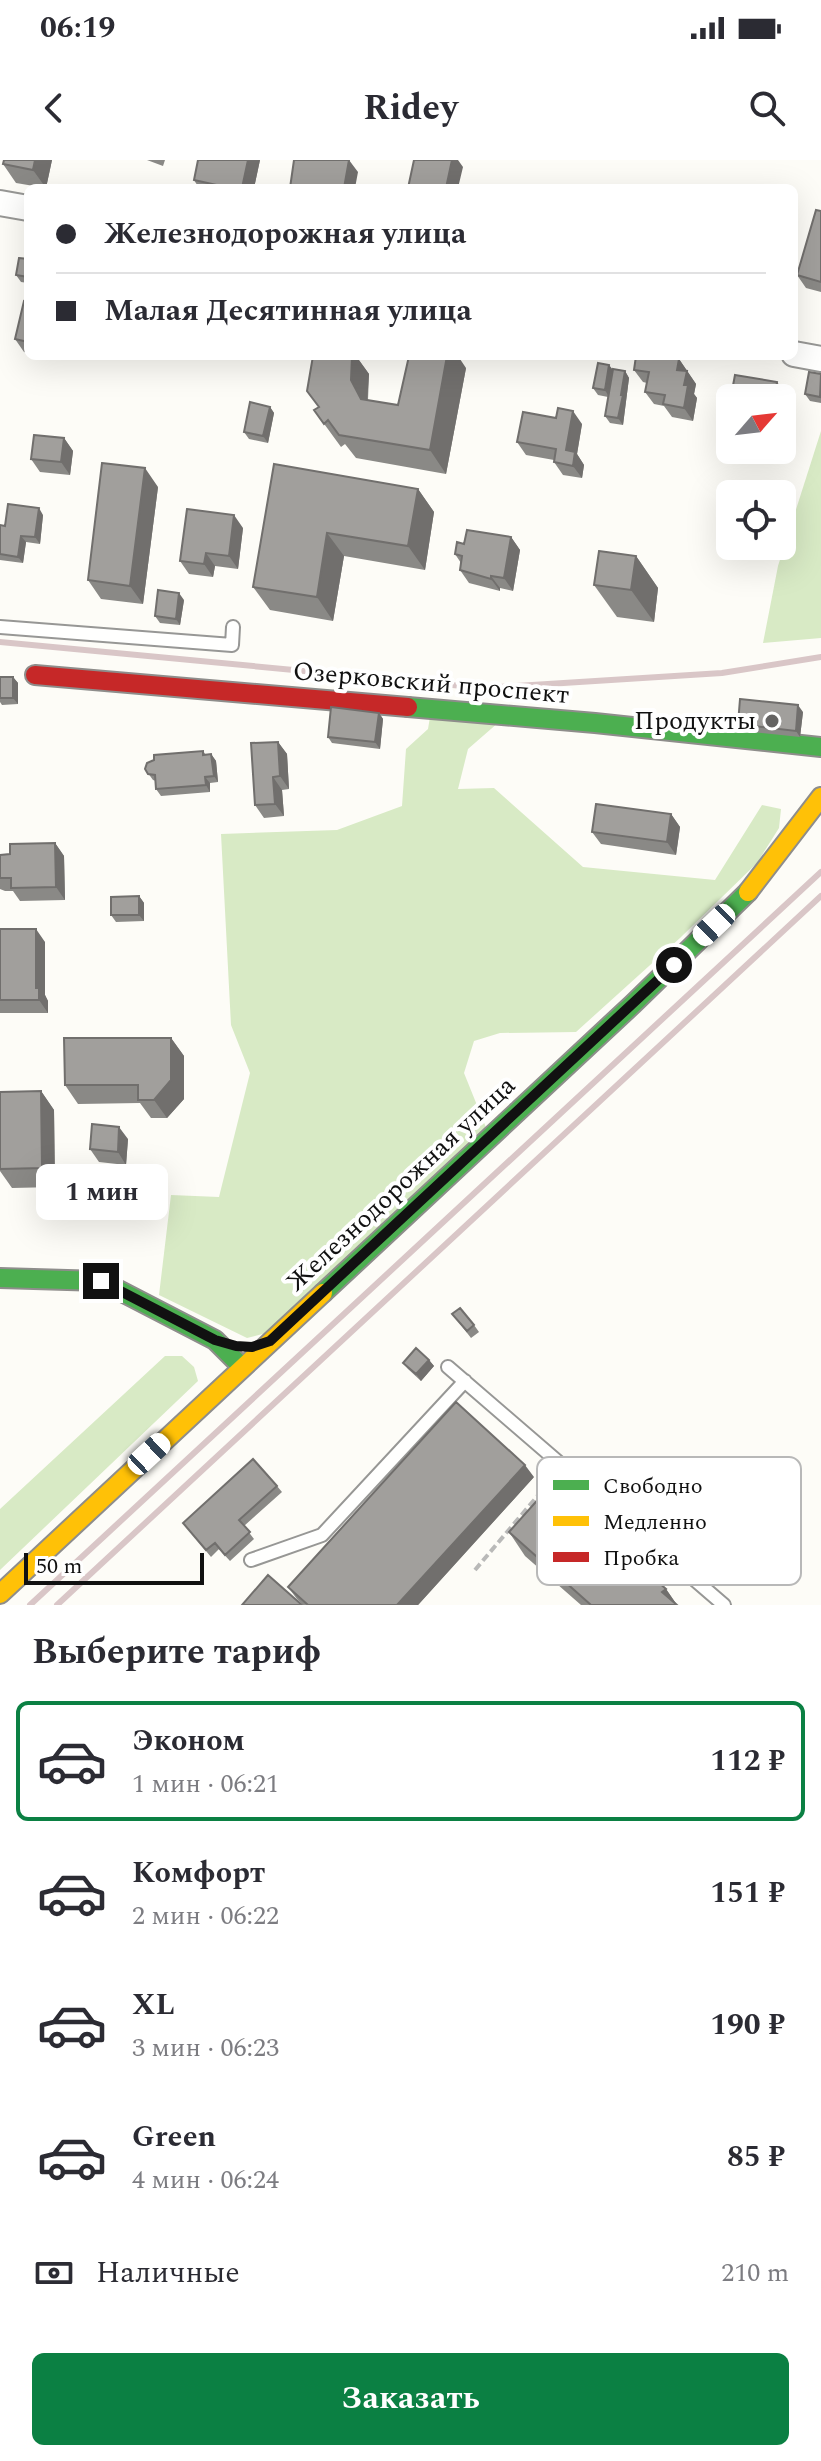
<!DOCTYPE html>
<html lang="ru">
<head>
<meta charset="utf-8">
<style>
	:root { --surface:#fff; --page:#f7f7f7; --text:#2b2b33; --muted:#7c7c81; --line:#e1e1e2; --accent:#0b8043 }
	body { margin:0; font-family:Spectral,serif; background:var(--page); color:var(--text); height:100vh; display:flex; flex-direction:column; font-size:30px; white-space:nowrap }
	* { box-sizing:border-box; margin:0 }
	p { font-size:26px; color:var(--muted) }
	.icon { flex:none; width:44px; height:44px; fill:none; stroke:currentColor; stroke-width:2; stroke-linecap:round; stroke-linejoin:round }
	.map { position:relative; height:1445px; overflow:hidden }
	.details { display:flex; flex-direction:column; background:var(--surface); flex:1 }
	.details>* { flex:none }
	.banner { position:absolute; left:24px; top:24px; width:774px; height:176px; border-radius:12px; box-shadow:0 8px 32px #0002; display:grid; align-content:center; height:176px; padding:0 32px; background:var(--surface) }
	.needle { width:52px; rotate:62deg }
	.controls { position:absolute; left:716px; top:224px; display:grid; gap:16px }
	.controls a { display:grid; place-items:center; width:80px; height:80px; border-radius:12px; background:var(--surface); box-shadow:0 8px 32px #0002; font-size:40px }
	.scale { position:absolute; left:24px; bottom:20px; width:180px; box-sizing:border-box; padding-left:8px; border:4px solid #111; border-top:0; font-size:22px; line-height:28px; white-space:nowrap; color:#111; -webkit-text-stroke:6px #fff; paint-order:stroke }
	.end { position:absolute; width:36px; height:36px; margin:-18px; border:10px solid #111; background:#fff; box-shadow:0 0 0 4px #fff }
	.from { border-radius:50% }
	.bubble { position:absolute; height:56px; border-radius:12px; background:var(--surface); box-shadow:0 8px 32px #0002; font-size:26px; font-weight:700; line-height:56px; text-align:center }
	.car { position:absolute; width:24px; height:48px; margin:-24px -12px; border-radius:10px; box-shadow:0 0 6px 2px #0007; background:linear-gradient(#fff 24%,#345 0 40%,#fff 0 76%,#345 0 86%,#fff 0) }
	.banner b { display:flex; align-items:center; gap:28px; height:76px; font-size:30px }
	.banner b+b { border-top:2px solid var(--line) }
	.banner i { width:20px; height:20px; background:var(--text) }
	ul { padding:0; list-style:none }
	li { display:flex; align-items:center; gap:24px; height:120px; margin:0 16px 12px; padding:0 16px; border:4px solid transparent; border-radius:12px }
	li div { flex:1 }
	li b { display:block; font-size:30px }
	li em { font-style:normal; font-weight:700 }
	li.active { border-color:var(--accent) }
	li>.icon { width:72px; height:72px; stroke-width:1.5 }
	h2 { padding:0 32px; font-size:36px; line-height:96px }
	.pay { display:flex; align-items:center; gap:20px; height:88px; padding:0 32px; font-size:30px }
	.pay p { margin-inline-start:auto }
	.cta { display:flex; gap:16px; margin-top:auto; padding:16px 32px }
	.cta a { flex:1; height:92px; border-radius:12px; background:var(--accent); color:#fff; font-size:32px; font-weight:700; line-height:92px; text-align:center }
	.status { display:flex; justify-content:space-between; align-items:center; height:56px; padding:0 40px; background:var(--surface); direction:ltr }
	.status svg { height:22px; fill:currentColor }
	header { display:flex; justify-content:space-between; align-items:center; height:104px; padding:0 32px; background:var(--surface); font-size:36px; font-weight:700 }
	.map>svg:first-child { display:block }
	.forest { fill:#d8eac5 }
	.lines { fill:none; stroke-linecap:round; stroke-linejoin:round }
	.lane-casing { stroke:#979795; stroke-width:16 }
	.street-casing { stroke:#979795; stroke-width:28 }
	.fast-casing { stroke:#8e8d8b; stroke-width:22 }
	.slow-casing { stroke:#8e8d8b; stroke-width:22 }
	.jam-casing { stroke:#8e8d8b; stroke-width:22 }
	.path { stroke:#b9b9b8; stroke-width:4; stroke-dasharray:8 4; stroke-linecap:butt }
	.lane { stroke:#fffffe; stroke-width:12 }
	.street { stroke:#fffffe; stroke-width:24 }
	.fast { stroke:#4caf50; stroke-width:18 }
	.slow { stroke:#ffc107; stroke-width:18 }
	.jam { stroke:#c62828; stroke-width:18 }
	.rail { stroke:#d9c6c7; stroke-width:6 }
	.wall { fill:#8a8986 }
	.shaded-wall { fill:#716f6d }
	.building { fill:#a19f9c; stroke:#716f6d; stroke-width:2 }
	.route { stroke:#111; stroke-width:10 }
	.poi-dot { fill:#646362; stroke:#fff; stroke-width:3 }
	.labels { text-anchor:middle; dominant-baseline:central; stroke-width:8; stroke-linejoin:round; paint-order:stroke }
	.street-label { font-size:26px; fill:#111; stroke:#fff }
	.poi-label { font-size:26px; fill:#111; stroke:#fff; text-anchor:end }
	.key { fill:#fff; stroke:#b8b8b8; stroke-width:2 }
	.key-label { font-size:22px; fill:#111 }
</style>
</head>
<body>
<div class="status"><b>06:19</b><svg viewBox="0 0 49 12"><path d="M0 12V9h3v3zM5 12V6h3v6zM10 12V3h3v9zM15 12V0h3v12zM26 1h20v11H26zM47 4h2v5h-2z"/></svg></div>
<header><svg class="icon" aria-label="back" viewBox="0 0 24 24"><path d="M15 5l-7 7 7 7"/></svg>Ridey<svg class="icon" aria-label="search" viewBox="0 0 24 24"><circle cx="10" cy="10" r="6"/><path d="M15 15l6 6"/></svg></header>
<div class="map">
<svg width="821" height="1445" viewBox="0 0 821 1445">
	<rect width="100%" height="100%" fill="#fdfcf7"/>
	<path class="forest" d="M821,271V478L763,483L778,406Z
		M430,557L499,562L468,589L458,629L494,628L583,707L715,720L762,645L781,649L779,668L757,703L680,778L576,872L500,873L474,881L464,913L487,970L270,1172L247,1178L159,1135L171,1035L219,1037L250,913L231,865L221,674L337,670L402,646L406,589L428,569Z
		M165,1196H182L194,1207L198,1221L0,1410V1349Z"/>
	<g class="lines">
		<defs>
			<path id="lane" d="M0,467L232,485L233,467
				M448,1207L724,1445
				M251,1400L322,1375L465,1221"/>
			<path id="street" d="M0,43L28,48
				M794,194L821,199"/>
			<path id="fast" d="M408,547L595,563L821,587
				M0,1118L101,1121L215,1180L242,1207
				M323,1133L633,844L748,732"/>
			<path id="slow" d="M748,732L821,637
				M0,1434L323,1133"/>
			<path id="jam" d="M35,515L408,547"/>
		</defs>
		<use href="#lane" class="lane-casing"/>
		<use href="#street" class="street-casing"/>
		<use href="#fast" class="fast-casing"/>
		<use href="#slow" class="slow-casing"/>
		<use href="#jam" class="jam-casing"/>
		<path class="path" d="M475,1410L551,1320"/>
		<use href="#lane" class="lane"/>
		<use href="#street" class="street"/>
		<use href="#fast" class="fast"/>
		<use href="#slow" class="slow"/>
		<use href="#jam" class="jam"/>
		<path class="rail" d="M0,482L484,528L722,513L821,497
			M30,1445L821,712
			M57,1445L821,736"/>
	</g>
	<path class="wall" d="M4,0H52L46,28L16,23L3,4Z
		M147,0H165L163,6Z
		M198,0H260L254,28H199L194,20Z
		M821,51V132L806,128L797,115Z
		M28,99V123L21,122L16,115Z
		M28,142V193L24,192L15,179Z
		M313,196H356L369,214L368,240L398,245L466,208L446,314L356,298L345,284L341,287L314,250L318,247Z
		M679,199L696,224L694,234L697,238L693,261L672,257L664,246L654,244L645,232L647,223L643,222L634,210Z
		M613,211H625L629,218L623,265L610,263L605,256L608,237L598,235L593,228Z
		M821,214V243L810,241L805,234Z
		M777,222L786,235L785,238L792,248L788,272L782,271V238H733L731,236Z
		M270,247L274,253L268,283L249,279L244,272Z
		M556,258L582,264L577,294L584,305L582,318L563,315L554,302V300L526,295L517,282Z
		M64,278L73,291L70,315L40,312L31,299Z
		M274,304L418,329L434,352L425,410L344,396L333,461L270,450L253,427Z
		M158,327L143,444L101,439L88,420Z
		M43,355L40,384L26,382L23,403L0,400V365L5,366Z
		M243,368L238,409L215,406L213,417L189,414L180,401Z
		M511,377L520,390L513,431L500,428V431L469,423L460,410L461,403L455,394L464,384Z
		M636,396L658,428L654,462L617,457L594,425Z
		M184,440L180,465L160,463L155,456Z
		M0,517H13L18,523V544L2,545L0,542Z
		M803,552L800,577L742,571L738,564Z
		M379,553L383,559L380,589L332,583L328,577Z
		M278,582L287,594L289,629L282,630L284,656L264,658L255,645Z
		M203,591L206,595L211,594L216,601L218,622L210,623V632L161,636L156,629V621L153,620L145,609Z
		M671,654L680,667L676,695L601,684L592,672Z
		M55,683L64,696L65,740L20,741L13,731H5L0,729V695L10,694Z
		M139,736L144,743V761L116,762L111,755Z
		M0,769L45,782V835L48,841V853H0Z
		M171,878L184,896V939L167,958H151L140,943L78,944L65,925Z
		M41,931L54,950L55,1027L12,1028L0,1011V932Z
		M128,979L126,1005L99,1002L90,989Z
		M457,1160L474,1165L479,1172L471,1178Z
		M429,1200L434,1206L421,1221L408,1209L403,1203Z
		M534,1317L418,1445H303L297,1439L288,1427Z
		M277,1326L282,1332L244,1366L254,1379L230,1401L219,1389L211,1397L183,1363Z
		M509,1372L666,1429L677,1445H581L525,1396Z"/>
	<path class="shaded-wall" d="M35,0H52L46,28L33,10Z
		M248,0H260L254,28H242Z
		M349,0L358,12L355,28H344Z
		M452,0H458L463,7L458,28H446Z
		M352,196H356L369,214L367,243L361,239L351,220Z
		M447,196H458L466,208L446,314L430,290Z
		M679,199L696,224L694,234L697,238L693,261L684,248L677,210Z
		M609,205L614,211L609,237L605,230Z
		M625,211L629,218L623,265L618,258L621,235Z
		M777,222L786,235L785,238L792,248L788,272L782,264V238L775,234Z
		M270,247L274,253L268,283L263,276Z
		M573,251L582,264L577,294L584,305L582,318L573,306L566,290Z
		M64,278L73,291L70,315L61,302Z
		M145,308L158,327L143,444L130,426Z
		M418,329L434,352L425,410L408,386Z
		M39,348L43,355L40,384L35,377Z
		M234,355L243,368L238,409L229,396Z
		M327,373L344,396L333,461L317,437Z
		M21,376L26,382L23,403L18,397Z
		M511,377L520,390L513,431L504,418Z
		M206,393L215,406L213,417L204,404Z
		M636,396L658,428L654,462L631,430Z
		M491,416L500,428V431L491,419Z
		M179,433L184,440L180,465L176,459Z
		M13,517L18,523V544L13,538Z
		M798,545L803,552L800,577L796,571Z
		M379,553L383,559L380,589L375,582Z
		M278,582L287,594L289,629L280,616Z
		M211,594L216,601L218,622L214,616Z
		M205,617L210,623V632L206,625Z
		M273,617L282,630L284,656L275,644Z
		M671,654L680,667L676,695L667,682Z
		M55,683L64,696L65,740L56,727Z
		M139,736L144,743V761L139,755Z
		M36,769L45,782V835L48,841V853L39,840L36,828Z
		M171,878L184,896V939L167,958L154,940Z
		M41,931L54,950L55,1027L42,1008Z
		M119,967L128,979L126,1005L118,992Z
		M429,1200L434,1206L421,1221L416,1214Z
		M525,1305L534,1317L418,1445H397Z
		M666,1429L677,1445L662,1432Z"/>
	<path class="building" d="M4,0H35L33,10L3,4Z
		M198,0H248L242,28H230L194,20Z
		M294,0H349L344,28H290Z
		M414,0H452L446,28H408Z
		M816,50L821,51V122L797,115Z
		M19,98L28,99V117L16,115Z
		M24,141L28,142V182L15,179Z
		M313,196H352L351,220L361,239L398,245L409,196H447L430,290L339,275L328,260L324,264L314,250L319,247L307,231Z
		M636,196H664L679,199L677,210L687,211L684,225H688L684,248L663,244L665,235L645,232L649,212L634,210Z
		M598,203L609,205L605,230L593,228Z
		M613,209L625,211L621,235H623L618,258L605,256Z
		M809,212L821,214L820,237L805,234Z
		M735,215L777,222L775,234L783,235L782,241V238H741L731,236Z
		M250,242L270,247L263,276L244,272Z
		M558,248L573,251L566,290L575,292L573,306L554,302L556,289L517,282L523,252L556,258Z
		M34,275L64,278L61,302L31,299Z
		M102,303L145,308L130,426L88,420Z
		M274,304L418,329L408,386L327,373L317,437L253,427Z
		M8,344L39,348L35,377L21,376L18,397L0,394V365L5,366Z
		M187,349L234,355L229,396L206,393L204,404L180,401Z
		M467,370L511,377L504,418L491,416V419L460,410L462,396L455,394L457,382L464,384Z
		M599,391L636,396L631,430L594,425Z
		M158,430L179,433L176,459L155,456Z
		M0,517H13V538H0Z
		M740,539L798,545L796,571L738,564Z
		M331,547L379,553L375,582L328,577Z
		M278,582L280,616L273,617L275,644L255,645L251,583Z
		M203,591V595L211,594L214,616L205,617L206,625L156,629L155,615L148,614L145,609L147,603L154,600V595Z
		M596,644L671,654L667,682L592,672Z
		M55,683L56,727L11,728V718H0V695L10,694V684Z
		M139,736V755H111V737Z
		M0,769H36V828H39V840H0Z
		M64,878H171V920L154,940H138V925H65Z
		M41,931L42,1008L0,1009V932Z
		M92,964L119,967L118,992L90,989Z
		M460,1148L474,1165L467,1171L452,1154Z
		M416,1188L429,1200L416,1214L403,1203Z
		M456,1242L525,1305L397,1445H308L288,1427Z
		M253,1299L277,1326L239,1360L250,1372L225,1395L215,1383L206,1390L183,1363Z
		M550,1326L666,1429L662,1432L677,1445H591L509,1372Z
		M268,1415L302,1445H242Z"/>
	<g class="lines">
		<path class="route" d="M101,1121L215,1180L236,1186L252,1187L270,1181L674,805"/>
	</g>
	<circle class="poi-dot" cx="772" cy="561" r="8"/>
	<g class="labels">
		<g class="street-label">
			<text transform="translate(431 523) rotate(5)">Озерковский проспект</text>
			<text transform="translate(401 1024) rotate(-43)">Железнодорожная улица</text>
		</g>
		<g class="poi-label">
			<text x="756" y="561">Продукты</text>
		</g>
	</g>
	<rect x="537" y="1297" width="264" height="128" rx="12" class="key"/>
	<rect x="553" y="1320" width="36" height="10" fill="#4caf50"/>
	<rect x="553" y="1356" width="36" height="10" fill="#ffc107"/>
	<rect x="553" y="1392" width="36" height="10" fill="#c62828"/>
	<g class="key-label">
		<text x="603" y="1333">Свободно</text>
		<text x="603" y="1369">Медленно</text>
		<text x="603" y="1405">Пробка</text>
	</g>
</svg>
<div class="controls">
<a><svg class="needle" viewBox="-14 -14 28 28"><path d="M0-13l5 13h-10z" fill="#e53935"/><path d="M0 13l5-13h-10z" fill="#7c7c81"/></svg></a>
<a><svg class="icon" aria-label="locate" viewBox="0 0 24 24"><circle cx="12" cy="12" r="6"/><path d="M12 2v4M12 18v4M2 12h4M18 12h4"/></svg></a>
</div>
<div class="scale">50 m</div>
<i class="end from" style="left:674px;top:805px"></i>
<i class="end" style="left:101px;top:1121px"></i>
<div class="bubble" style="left:36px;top:1004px;width:132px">1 мин</div>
<i class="car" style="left:714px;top:765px;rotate:226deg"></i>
<i class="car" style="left:149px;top:1294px;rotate:47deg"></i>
<div class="banner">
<b><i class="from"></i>Железнодорожная улица</b>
<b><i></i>Малая Десятинная улица</b>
</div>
</div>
<section class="details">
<h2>Выберите тариф</h2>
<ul>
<li class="active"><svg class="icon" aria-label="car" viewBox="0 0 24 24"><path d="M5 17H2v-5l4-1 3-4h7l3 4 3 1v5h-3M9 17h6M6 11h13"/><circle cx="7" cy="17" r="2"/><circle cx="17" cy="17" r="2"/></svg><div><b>Эконом</b><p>1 мин · 06:21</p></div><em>112 ₽</em></li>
<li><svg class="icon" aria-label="car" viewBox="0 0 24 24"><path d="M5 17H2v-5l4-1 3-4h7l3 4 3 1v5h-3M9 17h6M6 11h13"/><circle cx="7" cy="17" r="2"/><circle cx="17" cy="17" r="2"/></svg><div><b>Комфорт</b><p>2 мин · 06:22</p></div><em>151 ₽</em></li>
<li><svg class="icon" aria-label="car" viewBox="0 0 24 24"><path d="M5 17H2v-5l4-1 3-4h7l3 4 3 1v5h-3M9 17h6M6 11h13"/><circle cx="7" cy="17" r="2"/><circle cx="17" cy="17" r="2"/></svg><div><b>XL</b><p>3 мин · 06:23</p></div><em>190 ₽</em></li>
<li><svg class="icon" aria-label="car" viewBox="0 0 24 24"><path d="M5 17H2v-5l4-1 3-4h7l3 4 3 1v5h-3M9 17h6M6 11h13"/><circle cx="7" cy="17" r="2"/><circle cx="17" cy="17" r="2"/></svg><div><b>Green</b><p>4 мин · 06:24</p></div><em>85 ₽</em></li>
</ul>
<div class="pay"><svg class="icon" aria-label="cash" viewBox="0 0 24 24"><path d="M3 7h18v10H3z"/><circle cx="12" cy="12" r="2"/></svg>Наличные<p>210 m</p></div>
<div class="cta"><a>Заказать</a></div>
</section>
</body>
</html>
